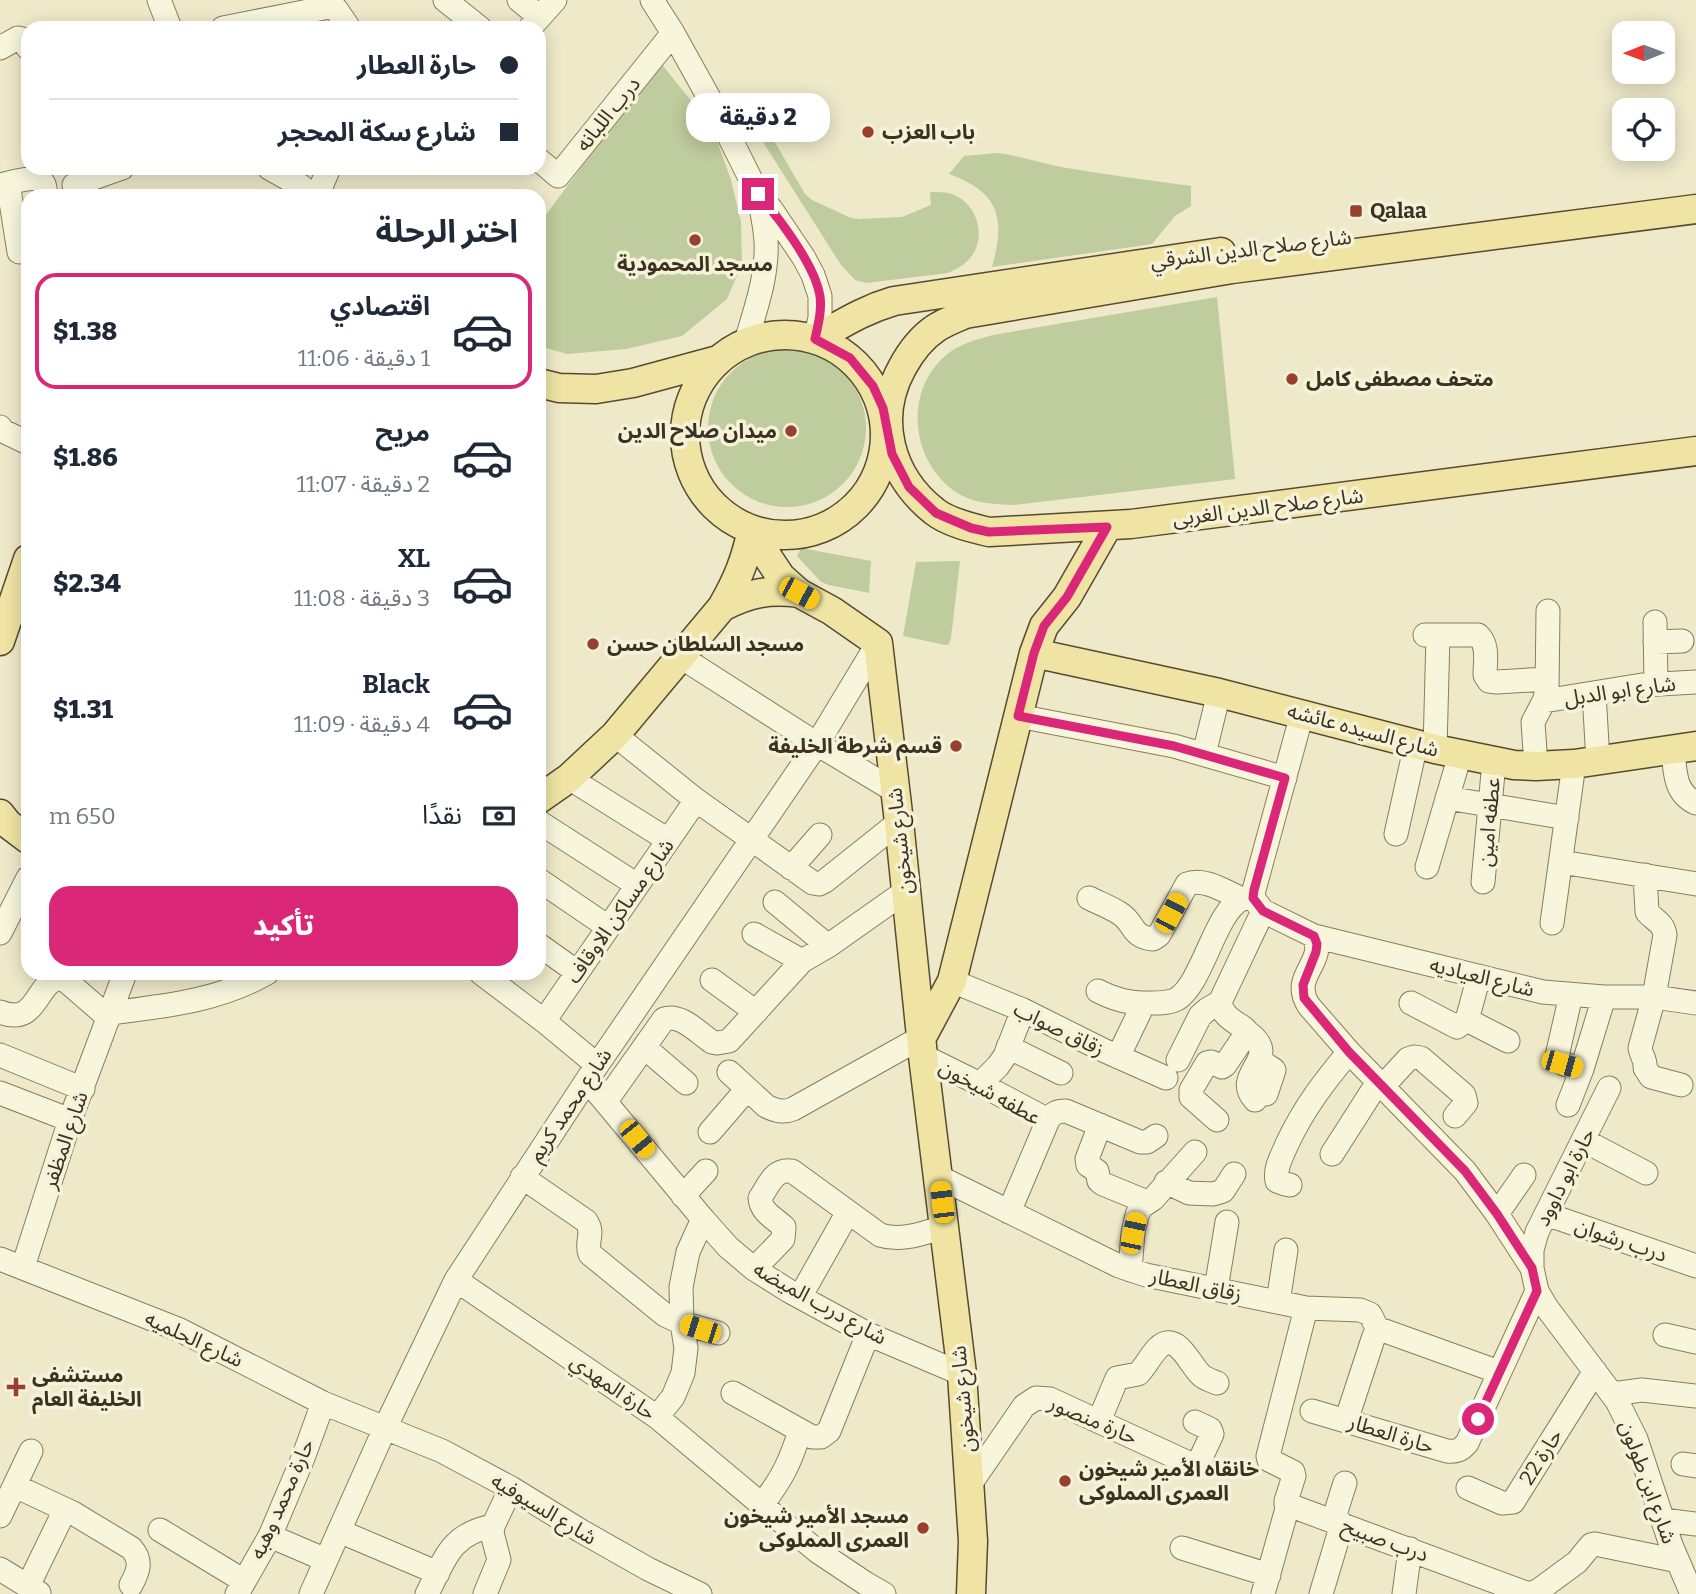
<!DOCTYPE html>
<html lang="ar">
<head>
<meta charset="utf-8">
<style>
	:root { --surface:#fff; --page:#f2f2f3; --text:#1f2937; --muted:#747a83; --line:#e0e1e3; --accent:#db2777 }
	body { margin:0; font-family:Bitter,"Noto Sans Arabic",serif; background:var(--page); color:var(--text); direction:rtl; height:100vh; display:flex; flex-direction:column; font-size:26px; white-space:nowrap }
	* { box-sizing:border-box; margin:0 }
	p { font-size:23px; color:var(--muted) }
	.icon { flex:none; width:38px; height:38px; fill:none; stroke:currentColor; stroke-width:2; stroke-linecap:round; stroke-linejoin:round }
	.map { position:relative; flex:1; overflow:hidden; direction:ltr }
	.details { position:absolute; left:21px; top:189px; width:525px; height:791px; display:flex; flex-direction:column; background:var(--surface); border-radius:21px; box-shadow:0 4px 18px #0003; direction:rtl }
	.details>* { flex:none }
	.guide { position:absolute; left:21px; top:21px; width:525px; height:154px; border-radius:21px; box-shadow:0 4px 18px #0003; direction:rtl; display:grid; align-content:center; height:154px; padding:0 28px; background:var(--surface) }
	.needle { width:46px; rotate:269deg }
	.tools { position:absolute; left:1612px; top:21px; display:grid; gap:14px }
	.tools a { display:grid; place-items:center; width:63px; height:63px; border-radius:14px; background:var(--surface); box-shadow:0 4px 18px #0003; font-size:35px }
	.end { position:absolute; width:32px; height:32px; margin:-16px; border:9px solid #db2777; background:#fff; box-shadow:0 0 0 4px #fff }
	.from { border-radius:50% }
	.bubble { position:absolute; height:49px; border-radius:21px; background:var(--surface); box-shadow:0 4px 18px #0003; font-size:23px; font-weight:800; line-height:49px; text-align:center; direction:rtl }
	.car { position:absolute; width:21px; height:42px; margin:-21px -10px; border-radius:9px; box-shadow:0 0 5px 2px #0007; background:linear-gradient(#f5c518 24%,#345 0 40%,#f5c518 0 76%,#345 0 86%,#f5c518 0) }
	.guide b { display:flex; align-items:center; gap:24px; height:66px; font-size:26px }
	.guide b+b { border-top:2px solid var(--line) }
	.guide i { width:18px; height:18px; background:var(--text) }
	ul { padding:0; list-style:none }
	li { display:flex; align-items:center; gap:21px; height:116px; margin:0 14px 10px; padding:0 14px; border:4px solid transparent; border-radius:21px }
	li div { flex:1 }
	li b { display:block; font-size:26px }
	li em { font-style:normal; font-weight:800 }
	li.current { border-color:var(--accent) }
	li>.icon { width:63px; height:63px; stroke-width:1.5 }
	h2 { padding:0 28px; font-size:32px; line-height:84px }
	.pay { display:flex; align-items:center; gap:18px; height:77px; padding:0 28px; font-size:26px }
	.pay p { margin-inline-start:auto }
	.button { display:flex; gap:14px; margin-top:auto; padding:14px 28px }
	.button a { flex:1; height:80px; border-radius:21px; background:var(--accent); color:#fff; font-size:28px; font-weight:800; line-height:80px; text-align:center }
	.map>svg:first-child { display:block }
	.green { fill:#bfcc9d }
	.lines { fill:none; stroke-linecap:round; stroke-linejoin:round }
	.minor-casing { stroke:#8a7d5e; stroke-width:25 }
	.major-casing { stroke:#584a32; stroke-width:31 }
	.minor { stroke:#f8f5dd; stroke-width:23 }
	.major { stroke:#efe4a3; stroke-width:28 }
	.route { stroke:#db2777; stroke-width:9 }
	.poi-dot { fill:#983f2f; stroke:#f5f2d9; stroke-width:2.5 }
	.labels { text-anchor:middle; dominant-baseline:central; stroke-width:7; stroke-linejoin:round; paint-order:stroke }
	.street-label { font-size:21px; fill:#3b3221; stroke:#f5f2d9 }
	.poi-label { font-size:21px; font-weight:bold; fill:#3b3221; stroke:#f5f2d9; text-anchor:start }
</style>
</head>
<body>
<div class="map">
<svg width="1696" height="1594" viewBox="0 0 1696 1594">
	<rect width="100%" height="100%" fill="#eee9c9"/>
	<path class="green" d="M660,62L712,127L731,180L741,222L742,264L727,299L682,336L626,349L567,354L539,346V224Z
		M773,139L805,194L812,200L851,218L858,219L902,217L931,205L930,192C937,192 944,192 952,194C977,203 987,236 971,257C965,265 956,269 948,273L866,283L855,280L841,265L763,142Z
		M998,153C1021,156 1044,164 1067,168C1108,175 1150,180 1191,186V206L1175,216L1152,244L992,267C1006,218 999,192 949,174L964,156Z
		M1217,297L1235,479L1013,505C995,504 977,504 961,495C912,467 902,395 944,357C958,344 975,340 993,335Z
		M708 428a79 79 0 1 1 158 0a79 79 0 1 1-158 0Z
		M801,548L871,561L869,593L829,585L821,582L797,556Z
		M960,561L951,638L949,644L945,645L903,636L916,562Z"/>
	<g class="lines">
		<defs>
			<path id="minor" d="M159,0L170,28
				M445,0L480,28
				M519,0L540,17
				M652,0L673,33L718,114L758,194L771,209L804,258L813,275L820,296V318L815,339
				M223,28L329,7L336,9L349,28
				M530,28L555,0
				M0,48L18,38L22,39L28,48
				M539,160L558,176L673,33
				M269,168L301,186L313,196
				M8,183L19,252
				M0,185C9,183 32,176 40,180C46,183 45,191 46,196
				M74,185L122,168
				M317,196L329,168
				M746,342C755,310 768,276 766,241C765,226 762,212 759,197
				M0,427L3,431L28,443
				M1655,622L1656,684
				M1425,635H1478C1489,645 1485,662 1485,675L1489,681L1497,682L1547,679
				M1655,642L1682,641
				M681,657L817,744L895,791
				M1594,693L1598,761
				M1544,701L1642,685L1696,682
				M1302,714L1254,890L1253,898L1263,911L1314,936C1327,963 1289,976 1309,1006L1349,1052L1465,1171L1497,1214L1532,1268
				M1018,716L1174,746L1285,778
				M615,735L696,800L813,883L819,884L825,881L899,822
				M1435,749L1438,635
				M1673,749C1675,771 1674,793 1696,803
				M1204,754L1219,693
				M1536,766L1533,722L1544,701L1547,691L1548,611
				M569,778L668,840
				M1447,798L1567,818
				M539,822L637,885
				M1396,834L1416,744
				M1561,862L1696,884
				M1427,867L1460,755
				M791,868L820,835
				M1645,875L1647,912C1655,921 1663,922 1665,935L1654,997L1696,1003
				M539,880L608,927
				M1483,882L1494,762
				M1089,898C1099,903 1110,907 1119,913C1135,922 1130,937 1153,939L1159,935L1187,884C1204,877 1226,892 1242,899
				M775,902L828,946
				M1552,923L1574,764
				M0,933L28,878
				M754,934L802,961
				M1314,936L1543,992L1604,997H1654L1640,1048C1641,1056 1646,1059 1645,1068L1651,1077L1681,1085
				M539,945L577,972
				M481,973L544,1021L597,1065
				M712,980L756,1012
				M952,981L1023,1010L1103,1050L1166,1078
				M1098,991C1116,1000 1131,1004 1151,1003C1159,1003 1170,1003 1177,999C1203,983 1215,911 1242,899C1246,898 1250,898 1253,898
				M1571,995L1557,1056C1560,1066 1573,1066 1582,1069
				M1411,1003L1457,1027L1467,1020L1479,976
				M0,1012C41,1028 35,975 64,979L109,1018
				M111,1013C165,1006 219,1001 267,973
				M1467,1020L1508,1041
				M544,1021L696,800
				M1246,1031C1286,1058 1230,1073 1255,1100
				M644,1047L686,1083
				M1008,1047L1061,1073
				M0,1055L83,1089
				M923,1056L980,1084L1048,1120L1009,1212
				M1118,1057L1144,1003
				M1178,1060L1200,1016L1208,1009L1220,1002
				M1259,1060L1274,1070L1266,1094
				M729,1072L766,1106C776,1111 783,1113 793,1109L922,1037
				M587,1080L703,1219L728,1247L754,1269L789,1291L868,1334L962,1374
				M980,1084L998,1066L1005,1056L1023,1010
				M1383,1086L1408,1059L1414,1057L1421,1058L1464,1095L1466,1103L1455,1116
				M1609,1088L1537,1232L1532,1250V1268L1537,1291L1547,1308L1617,1401L1636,1439L1671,1545L1692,1594
				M0,1093L70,1120
				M606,1101L664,1019C681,1013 698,1033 712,1042L717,1043L729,1041L802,961L828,946L906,891
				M1568,1105L1582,1069L1604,997
				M1048,1120C1053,1113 1057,1111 1066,1111L1140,1142H1147L1156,1136
				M1217,1120L1191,1097V1090L1207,1063L1211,1062L1222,1067L1225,1065L1246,1034L1245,1029C1234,1021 1222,1016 1220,1002L1263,911
				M1100,1125L1087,1159L1088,1165L1097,1171L1099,1181L1103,1184L1147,1202
				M710,1132L747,1089
				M1583,1140L1646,1173
				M1332,1154L1378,1082
				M522,1177L586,1221C595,1234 585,1242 590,1254L665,1315L682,1323L718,1333
				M939,1177L1119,1266L1146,1275L1306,1308L1360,1310L1370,1314L1379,1332
				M1166,1182L1189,1193L1213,1194L1223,1191L1234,1174
				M1290,1185L1285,1184L1277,1181C1274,1169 1282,1156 1287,1144C1304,1108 1323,1083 1349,1052
				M683,1196L706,1171
				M1497,1214L1524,1175
				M1546,1214L1696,1266
				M0,1259L180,1330L323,1403L442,1451L511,1488L581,1531L648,1569L700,1594
				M23,1267L70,1120L125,973
				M754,1269L783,1239L784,1227C774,1218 761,1212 760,1198C769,1185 774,1168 792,1171L880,1235C902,1242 923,1233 944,1227
				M1130,1270L1133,1233L1137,1215L1141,1207L1153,1199L1195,1152
				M456,1280L657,1417L817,1551L865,1583L884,1594
				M1216,1289L1227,1222
				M800,1297L848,1212
				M1278,1302L1286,1250
				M1306,1308L1268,1456L1269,1460L1293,1472L1294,1476L1286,1501V1504L1526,1593H1532L1539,1590L1577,1562L1591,1545L1595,1544L1678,1561
				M1665,1335L1696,1342
				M733,1393L812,1437H821L829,1431L868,1334
				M1612,1394L1642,1390L1696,1396
				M1312,1411L1447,1451C1457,1452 1461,1450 1467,1443L1537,1291
				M657,1417L673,1397L683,1373L686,1348L682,1323L681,1287L688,1252L703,1219
				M1099,1421L1117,1378L1138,1374C1146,1366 1150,1356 1158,1348C1177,1329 1190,1366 1202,1376C1206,1379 1212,1381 1217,1383
				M1346,1421L1374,1336L1379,1332L1385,1331L1499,1372
				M1683,1464L1696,1466
				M971,1483L1024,1406L1036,1398L1050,1399L1193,1465L1199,1462L1212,1434L1210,1429L1195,1422
				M15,1486L73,1513
				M1468,1488L1502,1503L1513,1502L1595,1371
				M761,1506C782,1479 790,1463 800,1431
				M0,1516L31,1451
				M1663,1520L1696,1524
				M1333,1521L1345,1483
				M160,1530L244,1581
				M339,1531L438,1573
				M270,1536L326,1560
				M1182,1548L1269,1575
				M0,1569L39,1593
				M28,1586L61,1518C65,1514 68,1512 73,1513L131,1548C143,1561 138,1572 131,1585
				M237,1594L270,1536L303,1458L323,1403
				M311,1594L385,1428L456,1280L587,1080L817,744L878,643
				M427,1594C445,1559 450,1534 493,1526
				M485,1594L499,1560L492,1533L493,1526L511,1488
				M1263,1594L1288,1505
				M1321,1594L1342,1524
				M1404,1594L1410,1549"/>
			<path id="major" d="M1696,209L1232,269L965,314C956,318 945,322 936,328C921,338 910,353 902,368C874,419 890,476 934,511C947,522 972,528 989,532L1131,524L1696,451
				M685 435a100 100 0 1 1 200 0a100 100 0 1 1-200 0Z
				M815,339C842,324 863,310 894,301L1221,252
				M539,383L559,388L596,389L633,383L718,360
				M760,532L767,556L781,577L799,593L832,611L878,643L899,822L923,1056L962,1374L973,1541L971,1594
				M722,607C749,593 769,589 799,593
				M0,641L28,559
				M1034,653L1219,693L1435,749L1514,765L1536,766L1574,764L1696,746
				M539,799L569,778L615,735L722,607C738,579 745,561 752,530
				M0,814L8,824L28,839
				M922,1037L952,981L1034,653L1044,626L1067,597L1107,527"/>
		</defs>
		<use href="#minor" class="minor-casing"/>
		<use href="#major" class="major-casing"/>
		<use href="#minor" class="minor"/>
		<use href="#major" class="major"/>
	</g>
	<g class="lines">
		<path class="route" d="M758,194C779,218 815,265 820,296C822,311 818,325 815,339L850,358L873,386L883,408L892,454L909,487L936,513L971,528L989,532L1107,527L1067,597L1044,626L1034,653L1018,716L1174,746L1285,778L1254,890L1253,898L1263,911L1314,936L1317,944L1316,952L1303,985L1304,998L1349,1052L1465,1171L1497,1214L1532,1268L1537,1291L1478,1419"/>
	</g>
	<g class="poi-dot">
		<circle cx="868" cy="132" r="7"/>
		<rect x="1349" y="204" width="14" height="14" rx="3.5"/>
		<circle cx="695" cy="240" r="7"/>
		<circle cx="1292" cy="379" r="7"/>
		<circle cx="791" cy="431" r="7"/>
		<circle cx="593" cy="644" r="7"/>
		<circle cx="956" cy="746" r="7"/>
		<path d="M12.5 1376.5h7v7h7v7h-7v7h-7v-7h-7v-7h7z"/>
		<circle cx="1065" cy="1481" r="7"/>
		<circle cx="923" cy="1528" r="7"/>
	</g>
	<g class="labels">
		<g class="street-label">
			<text transform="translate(608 114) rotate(-51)">درب اللبانه</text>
			<text transform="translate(1251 249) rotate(-7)">شارع صلاح الدين الشرقي</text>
			<text transform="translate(1268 507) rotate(-7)">شارع صلاح الدين الغربى</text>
			<text transform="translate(1620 691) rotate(-8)">شارع ابو الدبل</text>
			<text transform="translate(1363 730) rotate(15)">شارع السيده عائشه</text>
			<text transform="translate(1489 822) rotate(-85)">عطفه امين</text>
			<text transform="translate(900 841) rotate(-96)">شارع شيخون</text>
			<text transform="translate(620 911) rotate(-55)">شارع مساكن الاوقاف</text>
			<text transform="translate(1482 977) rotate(14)">شارع العياديه</text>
			<text transform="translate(1059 1029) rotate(26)">زقاق صواب</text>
			<text transform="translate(990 1092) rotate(29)">عطفه شيخون</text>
			<text transform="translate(570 1105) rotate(-56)">شارع محمد كريم</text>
			<text transform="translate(65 1140) rotate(-71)">شارع المظفر</text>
			<text transform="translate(1565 1177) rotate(-63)">حارة ابو داوود</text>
			<text transform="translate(1621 1240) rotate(19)">درب رشوان</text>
			<text transform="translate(1196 1285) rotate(12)">زقاق العطار</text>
			<text transform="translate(820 1303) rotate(29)">شارع درب الميضه</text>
			<text transform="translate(194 1339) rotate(25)">شارع الحلميه</text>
			<text transform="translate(613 1387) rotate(35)">حارة المهدي</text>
			<text transform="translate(963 1399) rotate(-95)">شارع شيخون</text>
			<text transform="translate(1093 1420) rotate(23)">حارة منصور</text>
			<text transform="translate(1391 1434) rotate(17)">حارة العطار</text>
			<text transform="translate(1541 1457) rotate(-58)">حارة 22</text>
			<text transform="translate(1648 1482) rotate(70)">شارع ابن طولون</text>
			<text transform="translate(282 1499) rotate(-66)">حارة محمد وهبه</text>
			<text transform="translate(544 1509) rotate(31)">شارع السيوفيه</text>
			<text transform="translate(1385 1540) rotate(20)">درب صبيح</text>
		</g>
		<g class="poi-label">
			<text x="882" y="132">باب العزب</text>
			<text x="1370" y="211">Qalaa</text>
			<text x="695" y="264" text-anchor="middle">مسجد المحمودية</text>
			<text x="1306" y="379">متحف مصطفى كامل</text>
			<text x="777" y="431" text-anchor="end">ميدان صلاح الدين</text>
			<text x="607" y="644">مسجد السلطان حسن</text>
			<text x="942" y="746" text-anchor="end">قسم شرطة الخليفة</text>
			<text x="32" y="1375">مستشفى<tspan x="32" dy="24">الخليفة العام</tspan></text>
			<text x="1079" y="1469">خانقاه الأمير شيخون<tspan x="1079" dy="24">العمرى المملوكى</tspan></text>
			<text x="909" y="1516" text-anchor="end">مسجد الأمير شيخون<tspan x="909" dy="24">العمرى المملوكى</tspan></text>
		</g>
	</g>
</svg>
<div class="tools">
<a><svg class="needle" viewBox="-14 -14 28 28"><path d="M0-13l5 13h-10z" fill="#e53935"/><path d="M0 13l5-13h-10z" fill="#747a83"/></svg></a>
<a><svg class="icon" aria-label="locate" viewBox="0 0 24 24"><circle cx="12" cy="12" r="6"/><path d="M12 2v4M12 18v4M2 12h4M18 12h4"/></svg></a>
</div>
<i class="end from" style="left:1478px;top:1419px"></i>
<i class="end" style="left:758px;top:194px"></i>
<div class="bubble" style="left:686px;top:93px;width:144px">2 دقيقة</div>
<i class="car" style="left:799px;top:593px;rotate:118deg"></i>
<i class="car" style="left:1171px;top:913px;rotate:28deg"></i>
<i class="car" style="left:1562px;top:1064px;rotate:106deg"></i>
<i class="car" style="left:637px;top:1139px;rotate:141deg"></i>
<i class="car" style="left:942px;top:1202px;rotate:353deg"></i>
<i class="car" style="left:1133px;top:1233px;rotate:12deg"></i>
<i class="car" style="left:700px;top:1329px;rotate:288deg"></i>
<div class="guide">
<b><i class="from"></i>حارة العطار</b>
<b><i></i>شارع سكة المحجر</b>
</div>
<section class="details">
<h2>اختر الرحلة</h2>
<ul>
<li class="current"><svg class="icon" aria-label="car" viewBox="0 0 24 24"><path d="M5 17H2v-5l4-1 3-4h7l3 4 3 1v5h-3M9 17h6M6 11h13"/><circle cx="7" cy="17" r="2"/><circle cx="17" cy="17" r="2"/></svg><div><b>اقتصادي</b><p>1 دقيقة · 11:06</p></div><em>$1.38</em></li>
<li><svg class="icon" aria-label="car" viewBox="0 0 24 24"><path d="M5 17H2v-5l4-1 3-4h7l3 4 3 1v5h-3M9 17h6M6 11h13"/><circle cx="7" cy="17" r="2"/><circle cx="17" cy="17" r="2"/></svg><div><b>مريح</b><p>2 دقيقة · 11:07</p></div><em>$1.86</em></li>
<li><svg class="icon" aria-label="car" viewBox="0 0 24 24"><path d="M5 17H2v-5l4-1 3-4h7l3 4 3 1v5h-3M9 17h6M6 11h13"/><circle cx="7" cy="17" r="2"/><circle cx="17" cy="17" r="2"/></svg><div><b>XL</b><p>3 دقيقة · 11:08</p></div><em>$2.34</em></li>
<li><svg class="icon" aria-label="car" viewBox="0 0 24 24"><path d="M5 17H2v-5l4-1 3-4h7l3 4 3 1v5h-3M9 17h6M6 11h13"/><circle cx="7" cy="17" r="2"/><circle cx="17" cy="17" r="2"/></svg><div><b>Black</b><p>4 دقيقة · 11:09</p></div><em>$1.31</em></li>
</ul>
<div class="pay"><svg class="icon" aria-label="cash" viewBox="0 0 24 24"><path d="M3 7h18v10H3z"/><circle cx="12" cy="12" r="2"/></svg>نقدًا<p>650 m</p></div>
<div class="button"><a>تأكيد</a></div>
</section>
</div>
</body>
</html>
